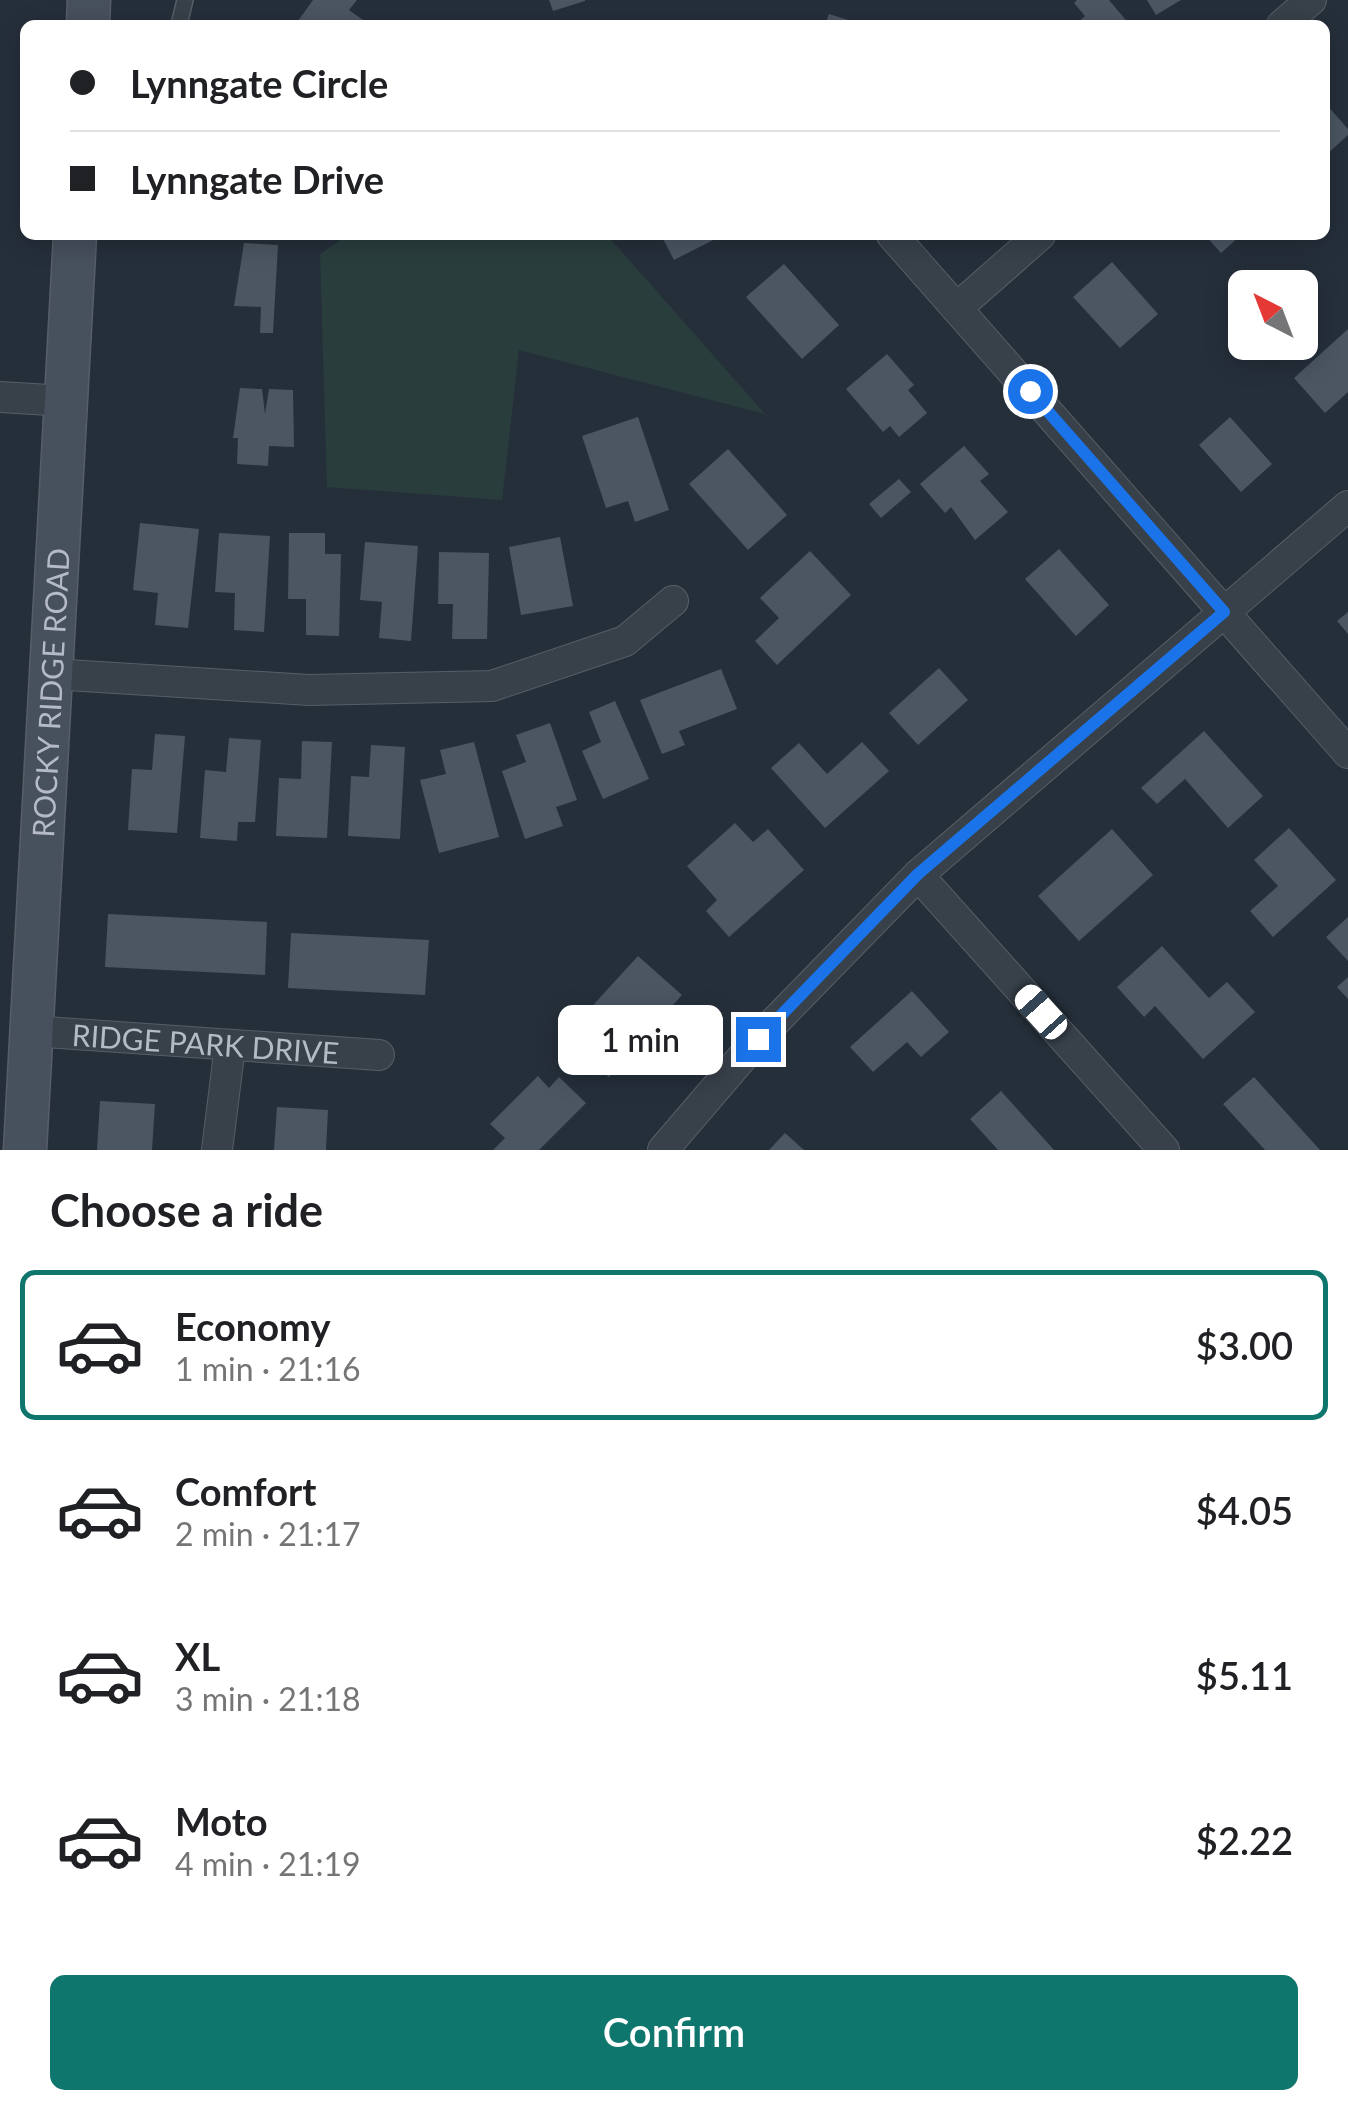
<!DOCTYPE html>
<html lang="en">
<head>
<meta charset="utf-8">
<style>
	:root { --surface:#fff; --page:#f2f2f2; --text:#202124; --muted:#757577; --line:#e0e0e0; --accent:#0f766e }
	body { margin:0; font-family:Lato,sans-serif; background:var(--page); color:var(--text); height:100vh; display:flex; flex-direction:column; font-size:38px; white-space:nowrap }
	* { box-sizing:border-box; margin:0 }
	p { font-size:32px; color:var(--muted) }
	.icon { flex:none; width:55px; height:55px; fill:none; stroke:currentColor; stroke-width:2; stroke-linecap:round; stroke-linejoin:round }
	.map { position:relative; height:1150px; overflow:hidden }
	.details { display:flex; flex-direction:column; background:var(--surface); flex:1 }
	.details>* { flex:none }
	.guide { position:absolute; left:20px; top:20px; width:1310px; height:220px; border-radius:15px; box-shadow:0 5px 25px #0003; display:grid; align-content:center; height:220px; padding:0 50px; background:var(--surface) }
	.needle { width:65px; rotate:318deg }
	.fabs { position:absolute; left:1228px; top:270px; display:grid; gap:20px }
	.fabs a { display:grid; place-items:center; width:90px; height:90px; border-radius:15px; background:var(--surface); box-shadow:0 5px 25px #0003; font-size:50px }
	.end { position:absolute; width:45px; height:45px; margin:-22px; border:12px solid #1a73e8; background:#fff; box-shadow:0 0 0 5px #fff }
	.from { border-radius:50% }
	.bubble { position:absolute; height:70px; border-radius:15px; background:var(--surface); box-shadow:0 5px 25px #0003; font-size:32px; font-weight:600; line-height:70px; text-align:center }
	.car { position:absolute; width:30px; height:60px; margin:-30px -15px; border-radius:12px; box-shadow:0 0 8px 2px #0007; background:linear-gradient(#fff 24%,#345 0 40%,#fff 0 76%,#345 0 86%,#fff 0) }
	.guide b { display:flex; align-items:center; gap:35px; height:95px; font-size:38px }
	.guide b+b { border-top:2px solid var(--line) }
	.guide i { width:25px; height:25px; background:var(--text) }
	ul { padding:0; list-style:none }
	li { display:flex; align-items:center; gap:30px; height:150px; margin:0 20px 15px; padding:0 30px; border:5px solid transparent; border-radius:15px }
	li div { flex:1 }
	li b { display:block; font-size:38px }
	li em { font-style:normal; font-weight:600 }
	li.current { border-color:var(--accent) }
	li>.icon { width:90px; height:90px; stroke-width:1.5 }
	h2 { padding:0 50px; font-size:45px; line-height:120px }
	.button { display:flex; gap:20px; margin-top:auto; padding:20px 50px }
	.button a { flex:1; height:115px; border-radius:15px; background:var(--accent); color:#fff; font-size:40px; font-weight:600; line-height:115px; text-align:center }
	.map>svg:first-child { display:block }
	.green { fill:#2a3d3d }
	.building { fill:#4b5662 }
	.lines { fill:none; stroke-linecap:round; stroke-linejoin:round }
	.service-casing { stroke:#575e68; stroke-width:18 }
	.minor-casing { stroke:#575e68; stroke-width:32 }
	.secondary-casing { stroke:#575e68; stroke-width:45 }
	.service { stroke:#38404a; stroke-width:15 }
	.minor { stroke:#38404a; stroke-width:30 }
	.secondary { stroke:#47505d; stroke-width:42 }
	.route { stroke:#1a73e8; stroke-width:12 }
	.labels { text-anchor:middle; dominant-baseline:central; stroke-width:10; stroke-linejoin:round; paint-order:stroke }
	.street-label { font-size:30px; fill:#b4bbc6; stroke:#1e252f }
</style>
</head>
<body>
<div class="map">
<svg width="1348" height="1150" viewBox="0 0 1348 1150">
	<rect width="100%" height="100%" fill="#252f3a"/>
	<path class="green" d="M348,235H607L765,414L519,350L502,500L327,487L320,254Z"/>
	<path class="building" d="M313,0H357L349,10L370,25H295Z
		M549,0H585V1L553,11Z
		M1077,0H1109L1130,25H1075L1085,16L1074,3Z
		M1147,0H1181L1156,15Z
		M829,14L861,24V25H825Z
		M1325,103L1348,129V135L1325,156Z
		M661,235H723L674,260Z
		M1205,235H1241L1221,253Z
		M244,243L278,245L273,333H260L261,307L234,306Z
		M1112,262L1158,314L1120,348L1073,297Z
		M784,264L839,325L802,359L746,297Z
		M1348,329V392L1325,413L1294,378Z
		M887,354L914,385L908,390L927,413L899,437L890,426L883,432L846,389Z
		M240,388L262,389L265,414L269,389L293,390L294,447L269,446L268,466L237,464L238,438H233Z
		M638,417L669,510L635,522L628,501L606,508L582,436Z
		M1230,417L1272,464L1241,492L1199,445Z
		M964,446L989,474L980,481L1008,512L975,540L951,507L945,513L920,484Z
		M728,449L787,515L748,550L689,484Z
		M899,479L911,492L881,518L869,504Z
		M140,523L199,529L188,628L155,625L158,593L133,590Z
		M219,533L270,536L264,632L234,630L235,593L215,592Z
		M289,533H325V554H341L339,636L306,635V599H288Z
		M560,537L573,606L521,615L509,547Z
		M365,542L418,546L411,641L379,638L382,602L360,600Z
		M1059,549L1109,605L1076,636L1025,579Z
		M810,551L851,595L777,665L755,641L779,618L760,598Z
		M439,552L489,553L487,639H452L453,604H438Z
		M1348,612V634L1337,621Z
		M939,668L968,700L918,745L889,713Z
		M721,669L737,709L679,731L685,745L662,754L640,700Z
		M615,701L649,779L603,799L582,751L601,742L589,712Z
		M550,723L577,800L556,807L563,826L525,839L502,771L526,762L516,735Z
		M1204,731L1263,796L1228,828L1185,779L1157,804L1141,788Z
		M155,734L185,736L177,833L128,830L132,769L152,770Z
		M229,738L261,740L255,822H238L237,841L200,838L205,770L226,772Z
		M302,741L332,742L327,838L276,836L279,778L301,779Z
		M474,742L499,837L439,853L420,780L446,774L440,750Z
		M862,742L889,771L825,828L771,768L799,743L827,774Z
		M371,745L405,747L400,839L348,836L351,776L369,777Z
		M735,823L753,842L768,829L804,870L729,937L706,911L717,900L687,866Z
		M1289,828L1336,880L1273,937L1250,911L1278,886L1254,860Z
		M1112,829L1153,875L1079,941L1038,896Z
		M108,914L267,922L265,975L105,967Z
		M1348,917V961L1326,937Z
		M291,933L429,940L425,995L288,988Z
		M1162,946L1209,998L1227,982L1255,1012L1203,1059L1155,1006L1144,1017L1117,987Z
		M638,956L682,995L609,1077L564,1037Z
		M1348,977V999L1337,987Z
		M912,991L949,1032L921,1057L907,1042L873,1072L850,1047Z
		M538,1076L549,1088L559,1077L586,1103L539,1150H493L505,1138L490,1124Z
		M1254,1077L1320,1150H1265L1223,1104Z
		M1001,1091L1054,1150H998L970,1119Z
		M100,1101L155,1104L152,1150H97Z
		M277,1107L328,1110L326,1150H274Z
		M785,1133L804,1150H769Z"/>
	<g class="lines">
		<defs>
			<path id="service" d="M179,25L185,0"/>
			<g id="minor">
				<path d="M1282,25L1311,0"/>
				<path d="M892,235L1348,753"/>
				<path d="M957,308L1040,235"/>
				<path d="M0,397L66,401"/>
				<path d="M51,674L309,690L492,686L625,641L673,601"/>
				<path d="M918,875L1164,1150"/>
				<path id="s1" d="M31,1031L379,1055"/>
				<path d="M217,1150L230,1046"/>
				<path d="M663,1150L758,1039L918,875L1348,506"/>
			</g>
			<g id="secondary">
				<path d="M88,25L89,0"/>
				<path id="s2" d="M25,1150L75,235"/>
			</g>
		</defs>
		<use href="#service" class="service-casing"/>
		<use href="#minor" class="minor-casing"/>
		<use href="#secondary" class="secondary-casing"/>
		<use href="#service" class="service"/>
		<use href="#minor" class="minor"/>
		<use href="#secondary" class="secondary"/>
	</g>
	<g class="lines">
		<path class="route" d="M758,1039L918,874L1224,612L1030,391"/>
	</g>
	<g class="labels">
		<g class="street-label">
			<text stroke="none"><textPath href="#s2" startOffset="458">ROCKY RIDGE ROAD</textPath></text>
			<text stroke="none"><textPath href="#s1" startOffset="175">RIDGE PARK DRIVE</textPath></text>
		</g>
	</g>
</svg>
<div class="fabs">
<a><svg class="needle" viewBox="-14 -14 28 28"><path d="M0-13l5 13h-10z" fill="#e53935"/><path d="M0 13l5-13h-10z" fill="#757577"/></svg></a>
</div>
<i class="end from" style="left:1030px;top:391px"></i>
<i class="end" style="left:758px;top:1039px"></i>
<div class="bubble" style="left:558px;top:1005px;width:165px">1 min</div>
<i class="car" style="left:1041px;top:1012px;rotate:318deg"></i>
<div class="guide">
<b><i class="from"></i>Lynngate Circle</b>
<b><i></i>Lynngate Drive</b>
</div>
</div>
<section class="details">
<h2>Choose a ride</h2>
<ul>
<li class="current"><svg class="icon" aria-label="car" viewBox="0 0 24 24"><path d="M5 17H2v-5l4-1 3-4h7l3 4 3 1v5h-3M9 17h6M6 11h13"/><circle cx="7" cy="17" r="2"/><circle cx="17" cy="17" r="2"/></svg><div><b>Economy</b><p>1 min · 21:16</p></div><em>$3.00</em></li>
<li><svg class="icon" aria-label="car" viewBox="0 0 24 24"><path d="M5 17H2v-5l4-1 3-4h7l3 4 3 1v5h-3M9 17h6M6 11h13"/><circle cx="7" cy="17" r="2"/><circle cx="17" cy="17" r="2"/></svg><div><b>Comfort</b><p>2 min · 21:17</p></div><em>$4.05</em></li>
<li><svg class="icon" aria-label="car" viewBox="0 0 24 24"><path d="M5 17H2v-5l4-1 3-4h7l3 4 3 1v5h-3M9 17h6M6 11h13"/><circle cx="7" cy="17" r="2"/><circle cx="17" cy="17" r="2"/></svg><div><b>XL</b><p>3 min · 21:18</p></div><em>$5.11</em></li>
<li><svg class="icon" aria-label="car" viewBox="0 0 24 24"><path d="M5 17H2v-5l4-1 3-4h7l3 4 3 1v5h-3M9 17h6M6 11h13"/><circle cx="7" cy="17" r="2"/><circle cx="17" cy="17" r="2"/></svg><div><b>Moto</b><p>4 min · 21:19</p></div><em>$2.22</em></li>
</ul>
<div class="button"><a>Confirm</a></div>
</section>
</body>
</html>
